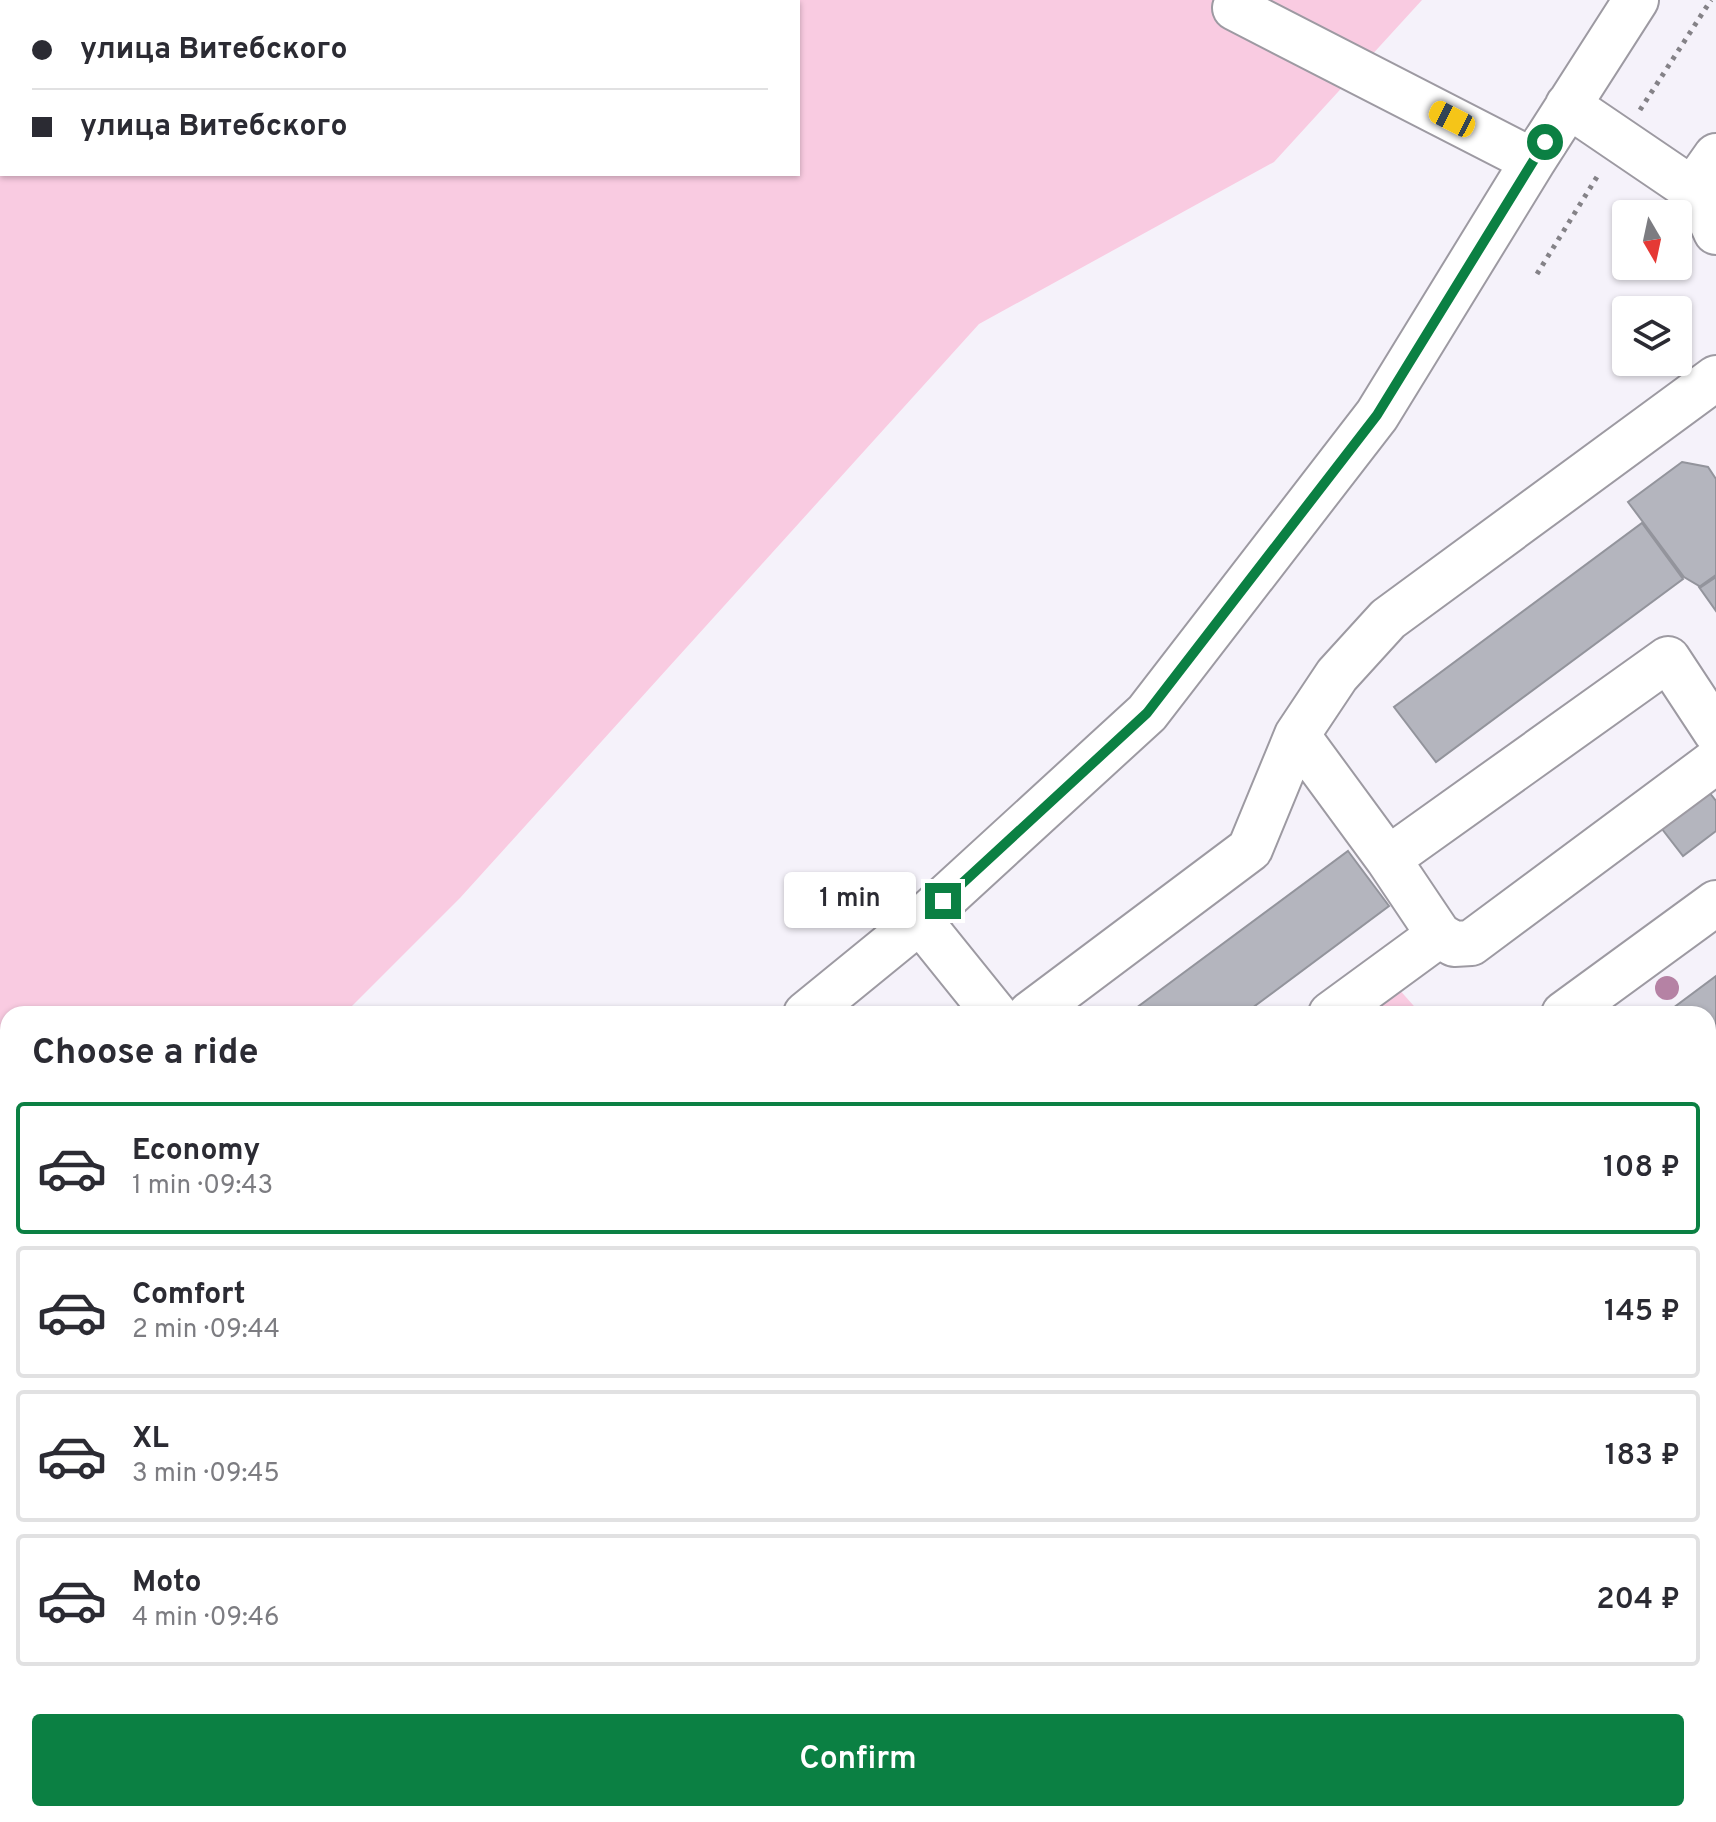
<!DOCTYPE html>
<html lang="en">
<head>
<meta charset="utf-8">
<style>
	:root { --surface:#fff; --page:#f2f2f3; --text:#2b2b33; --muted:#7c7c81; --line:#e1e1e2; --accent:#0b8043 }
	body { margin:0; font-family:Overpass,sans-serif; background:var(--page); color:var(--text); height:100vh; display:flex; flex-direction:column; font-size:30px; white-space:nowrap }
	* { box-sizing:border-box; margin:0 }
	p { font-size:26px; color:var(--muted) }
	.icon { flex:none; width:44px; height:44px; fill:none; stroke:currentColor; stroke-width:2; stroke-linecap:round; stroke-linejoin:round }
	.map { position:relative; flex:1; overflow:hidden }
	.side { position:absolute; left:0px; top:1006px; width:1716px; height:816px; display:flex; flex-direction:column; background:var(--surface); border-radius:24px 24px 0 0; box-shadow:0 2px 6px #0004 }
	.side>* { flex:none }
	.banner { position:absolute; left:0px; top:0px; width:800px; height:176px; box-shadow:0 2px 6px #0004; display:grid; align-content:center; height:176px; padding:0 32px; background:var(--surface) }
	.needle { width:52px; rotate:171deg }
	.controls { position:absolute; left:1612px; top:200px; display:grid; gap:16px }
	.controls a { display:grid; place-items:center; width:80px; height:80px; border-radius:8px; background:var(--surface); box-shadow:0 2px 6px #0004; font-size:40px }
	.end { position:absolute; width:36px; height:36px; margin:-18px; border:10px solid #0b8043; background:#fff; box-shadow:0 0 0 4px #fff }
	.from { border-radius:50% }
	.bubble { position:absolute; height:56px; border-radius:8px; background:var(--surface); box-shadow:0 2px 6px #0004; font-size:26px; font-weight:600; line-height:56px; text-align:center }
	.car { position:absolute; width:24px; height:48px; margin:-24px -12px; border-radius:10px; box-shadow:0 0 6px 2px #0007; background:linear-gradient(#f5c518 24%,#345 0 40%,#f5c518 0 76%,#345 0 86%,#f5c518 0) }
	.banner b { display:flex; align-items:center; gap:28px; height:76px; font-size:30px }
	.banner b+b { border-top:2px solid var(--line) }
	.banner i { width:20px; height:20px; background:var(--text) }
	ul { padding:0; list-style:none }
	li { display:flex; align-items:center; gap:24px; height:132px; margin:0 16px 12px; padding:0 16px; border:4px solid var(--line); border-radius:8px }
	li div { flex:1 }
	li b { display:block; font-size:30px }
	li em { font-style:normal; font-weight:600 }
	li.current { border-color:var(--accent) }
	li>.icon { width:72px; height:72px; stroke-width:1.5 }
	h2 { padding:0 32px; font-size:36px; line-height:96px }
	.cta { display:flex; gap:16px; margin-top:auto; padding:16px 32px }
	.cta a { flex:1; height:92px; border-radius:8px; background:var(--accent); color:#fff; font-size:32px; font-weight:600; line-height:92px; text-align:center }
	.map>svg:first-child { display:block }
	.green { fill:#f9cbe1; fill-rule:evenodd }
	.building { fill:#b4b5be; stroke:#93949c; stroke-width:2 }
	.lines { fill:none; stroke-linecap:round; stroke-linejoin:round }
	.minor-casing { stroke:#9d9aa2; stroke-width:48 }
	.path { stroke:#848287; stroke-width:5; stroke-dasharray:4 6; stroke-linecap:butt }
	.minor { stroke:#fff; stroke-width:44 }
	.tree { fill:#b582a4 }
	.route { stroke:#0b8043; stroke-width:10 }
</style>
</head>
<body>
<div class="map">
<svg width="1716" height="1822" viewBox="0 0 1716 1822">
	<rect width="100%" height="100%" fill="#f5f2fa"/>
	<path class="green" d="M0,0H1422L1274,162L979,324L460,898L344,1014H8V1350L0,1358ZM2,2H798V174H2Z
		M1397,987L1421,1014H1364Z"/>
	<path class="building" d="M1682,462L1708,467L1716,479V577L1701,587L1684,577L1628,502Z
		M1642,523L1683,579L1436,762L1394,707Z
		M1716,575V611L1699,587Z
		M1709,792L1716,801V831L1683,856L1662,829Z
		M1348,851L1389,906L1244,1014H1128Z
		M1716,976V1064L1708,1070V1014H1665Z
		M1716,1421V1514L1708,1520V1427Z
		M92,1814H217L207,1822H82Z
		M404,1814H506L512,1822H410Z
		M1019,1814H1079L1084,1822H1008Z
		M1122,1814H1203L1236,1818V1822H1121Z
		M1273,1814H1363L1369,1822H1269L1266,1819Z"/>
	<g class="lines">
		<defs>
			<path id="minor" d="M1235,8L1533,161
				M1568,105L1699,194L1716,232
				M1692,190L1716,156
				M1716,732L1668,659L1388,859L1439,935L1454,944L1471,943L1716,761
				M1297,735L1388,859
				M920,921L995,1014
				M806,1014L920,921L1147,713L1377,415L1533,161L1636,0
				M1030,1014L1250,849L1297,735L1337,675L1388,619L1716,378
				M1331,1014L1439,935
				M1564,1014L1716,903
				M1708,1143L1716,1137
				M1708,1572L1716,1566
				M0,1681L8,1674
				M336,1814L342,1822
				M871,1814L877,1822
				M983,1814L989,1822
				M1587,1814L1593,1822
				M269,1822L280,1814
				M704,1822L716,1814
				M1102,1822L1106,1814
				M1500,1822L1512,1814"/>
		</defs>
		<use href="#minor" class="minor-casing"/>
		<path class="path" d="M1640,110L1711,0
			M1537,274L1600,172
			M653,1814L659,1822
			M807,1814L813,1822"/>
		<use href="#minor" class="minor"/>
	</g>
	<circle class="tree" cx="1667" cy="988" r="12"/>
	<g class="lines">
		<path class="route" d="M943,901L1147,713L1377,415L1545,142"/>
	</g>
</svg>
<div class="controls">
<a><svg class="needle" viewBox="-14 -14 28 28"><path d="M0-13l5 13h-10z" fill="#e53935"/><path d="M0 13l5-13h-10z" fill="#7c7c81"/></svg></a>
<a><svg class="icon" aria-label="layers" viewBox="0 0 24 24"><path d="M12 4l9 5-9 5-9-5zM3 14l9 5 9-5"/></svg></a>
</div>
<i class="end from" style="left:1545px;top:142px"></i>
<i class="end" style="left:943px;top:901px"></i>
<div class="bubble" style="left:784px;top:872px;width:132px">1 min</div>
<i class="car" style="left:1452px;top:119px;rotate:297deg"></i>
<div class="banner">
<b><i class="from"></i>улица Витебского</b>
<b><i></i>улица Витебского</b>
</div>
<section class="side">
<h2>Choose a ride</h2>
<ul>
<li class="current"><svg class="icon" aria-label="car" viewBox="0 0 24 24"><path d="M5 17H2v-5l4-1 3-4h7l3 4 3 1v5h-3M9 17h6M6 11h13"/><circle cx="7" cy="17" r="2"/><circle cx="17" cy="17" r="2"/></svg><div><b>Economy</b><p>1 min · 09:43</p></div><em>108 ₽</em></li>
<li><svg class="icon" aria-label="car" viewBox="0 0 24 24"><path d="M5 17H2v-5l4-1 3-4h7l3 4 3 1v5h-3M9 17h6M6 11h13"/><circle cx="7" cy="17" r="2"/><circle cx="17" cy="17" r="2"/></svg><div><b>Comfort</b><p>2 min · 09:44</p></div><em>145 ₽</em></li>
<li><svg class="icon" aria-label="car" viewBox="0 0 24 24"><path d="M5 17H2v-5l4-1 3-4h7l3 4 3 1v5h-3M9 17h6M6 11h13"/><circle cx="7" cy="17" r="2"/><circle cx="17" cy="17" r="2"/></svg><div><b>XL</b><p>3 min · 09:45</p></div><em>183 ₽</em></li>
<li><svg class="icon" aria-label="car" viewBox="0 0 24 24"><path d="M5 17H2v-5l4-1 3-4h7l3 4 3 1v5h-3M9 17h6M6 11h13"/><circle cx="7" cy="17" r="2"/><circle cx="17" cy="17" r="2"/></svg><div><b>Moto</b><p>4 min · 09:46</p></div><em>204 ₽</em></li>
</ul>
<div class="cta"><a>Confirm</a></div>
</section>
</div>
</body>
</html>
